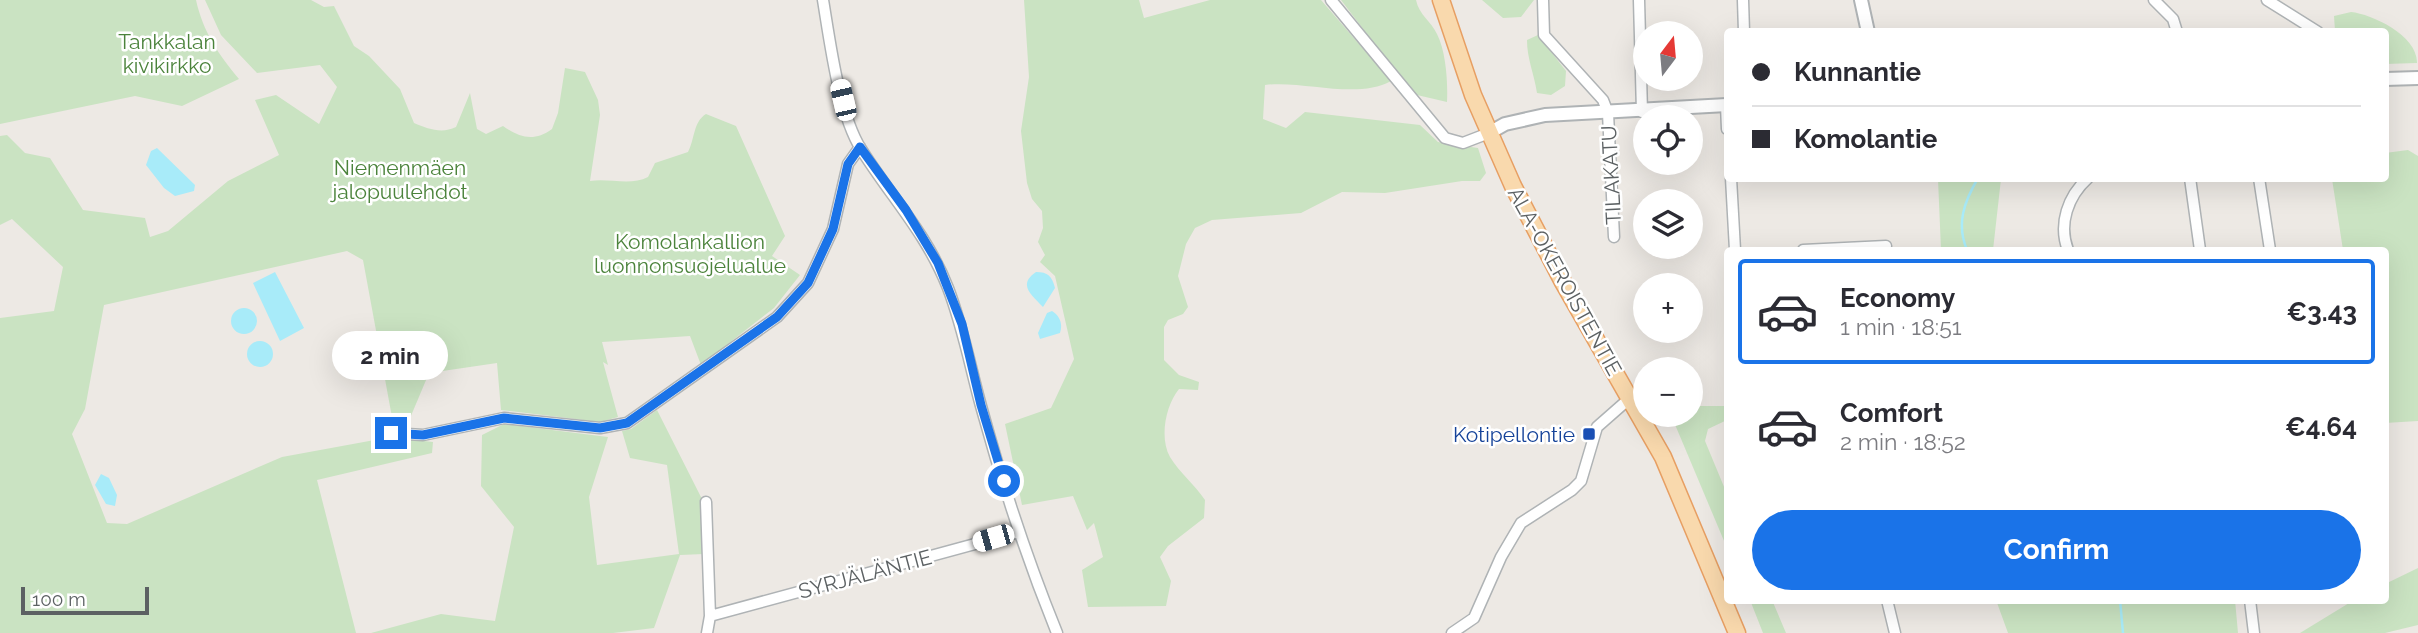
<!DOCTYPE html>
<html lang="en">
<head>
<meta charset="utf-8">
<style>
	:root { --surface:#fff; --page:#f2f2f3; --text:#2b2b33; --muted:#7c7c81; --line:#e1e1e2; --accent:#1a73e8 }
	body { margin:0; font-family:Raleway,sans-serif; background:var(--page); color:var(--text); height:100vh; display:flex; flex-direction:column; font-size:26px; white-space:nowrap }
	* { box-sizing:border-box; margin:0 }
	p { font-size:23px; color:var(--muted) }
	.icon { flex:none; width:38px; height:38px; fill:none; stroke:currentColor; stroke-width:2; stroke-linecap:round; stroke-linejoin:round }
	.map { position:relative; flex:1; overflow:hidden }
	.sheet { position:absolute; left:1724px; top:247px; width:665px; height:357px; display:flex; flex-direction:column; background:var(--surface); border-radius:7px; box-shadow:0 7px 28px #0002 }
	.sheet>* { flex:none }
	.hud { position:absolute; left:1724px; top:28px; width:665px; height:154px; border-radius:7px; box-shadow:0 7px 28px #0002; display:grid; align-content:center; height:154px; padding:0 28px; background:var(--surface) }
	.needle { width:46px; rotate:16deg }
	.buttons { position:absolute; left:1633px; top:21px; display:grid; gap:14px }
	.buttons a { display:grid; place-items:center; width:70px; height:70px; border-radius:50%; background:var(--surface); box-shadow:0 7px 28px #0002; font-size:35px }
	.scale { position:absolute; left:21px; bottom:18px; width:128px; box-sizing:border-box; padding-left:7px; border:4px solid #5c6163; border-top:0; font-size:19px; line-height:24px; white-space:nowrap; color:#5c6163; -webkit-text-stroke:5px #fff; paint-order:stroke }
	.end { position:absolute; width:32px; height:32px; margin:-16px; border:9px solid #1a73e8; background:#fff; box-shadow:0 0 0 4px #fff }
	.from { border-radius:50% }
	.bubble { position:absolute; height:49px; border-radius:24px; background:var(--surface); box-shadow:0 7px 28px #0002; font-size:23px; font-weight:700; line-height:49px; text-align:center }
	.car { position:absolute; width:21px; height:42px; margin:-21px -10px; border-radius:9px; box-shadow:0 0 5px 2px #0007; background:linear-gradient(#fff 24%,#345 0 40%,#fff 0 76%,#345 0 86%,#fff 0) }
	.hud b { display:flex; align-items:center; gap:24px; height:66px; font-size:26px }
	.hud b+b { border-top:2px solid var(--line) }
	.hud i { width:18px; height:18px; background:var(--text) }
	ul { padding:12px 0 0; list-style:none }
	li { display:flex; align-items:center; gap:21px; height:105px; margin:0 14px 10px; padding:0 14px; border:4px solid transparent; border-radius:7px }
	li div { flex:1 }
	li b { display:block; font-size:26px }
	li em { font-style:normal; font-weight:700 }
	li.active { border-color:var(--accent) }
	li>.icon { width:63px; height:63px; stroke-width:1.5 }
	.primary-button { display:flex; gap:14px; margin-top:auto; padding:14px 28px }
	.primary-button a { flex:1; height:80px; border-radius:42px; background:var(--accent); color:#fff; font-size:28px; font-weight:700; line-height:80px; text-align:center }
	.map>svg:first-child { display:block }
	.green { fill:#cae3c2 }
	.water { fill:#a8ebf9 }
	.lines { fill:none; stroke-linecap:round; stroke-linejoin:round }
	.stream { stroke:#a8ebf9; stroke-width:2.5 }
	.minor-casing { stroke:#afb3b5; stroke-width:13 }
	.tertiary-casing { stroke:#afb3b5; stroke-width:16 }
	.primary-casing { stroke:#e79f63; stroke-width:19 }
	.minor { stroke:#fff; stroke-width:10 }
	.tertiary { stroke:#fff; stroke-width:12 }
	.primary { stroke:#f9d9ad; stroke-width:16 }
	.route { stroke:#1a73e8; stroke-width:9 }
	.transit-dot { fill:#1a4fb4; stroke:#fff; stroke-width:2.5 }
	.labels { text-anchor:middle; dominant-baseline:central; stroke-width:5; stroke-linejoin:round; paint-order:stroke }
	.park-label { font-size:21px; fill:#4b833b; stroke:#fff }
	.street-label { font-size:21px; fill:#5c6163; stroke:#fff }
	.transit-label { font-size:21px; fill:#164399; stroke:#fff; text-anchor:end }
</style>
</head>
<body>
<div class="map">
<svg width="2418" height="633" viewBox="0 0 2418 633">
	<rect width="100%" height="100%" fill="#ede9e4"/>
	<path class="green" d="M0,0H196C203,32 219,55 239,79L182,106L135,96L0,124Z
		M205,0H311L324,7L334,6L354,46L369,56L400,89L414,123C428,129 442,134 456,127L470,93L477,129L486,134L503,126C520,138 534,142 552,129L558,113L565,68L585,72L598,100L600,115L590,181C609,178 631,186 648,177L655,163L688,152C695,139 693,122 706,114L736,126L785,236L772,256L800,275L774,308L701,365L690,336L602,342L608,365L603,362L618,417L600,422L501,410L497,363L429,373L405,430L394,428L363,260L347,251L104,305L85,409L72,434L107,523L127,524L282,457L391,437L433,442L432,453L317,480L356,633H0V318L54,311L63,267L12,219L0,225V136L7,135L25,153L50,158L83,210L145,218L150,237L168,231L228,181L279,155L255,100L276,95L319,124L337,87L320,65L257,73L221,35Z
		M1024,0H1139L1144,18L1210,0H1321L1391,81C1357,100 1303,80 1265,85L1263,119L1286,128L1305,112L1420,125L1438,142L1478,148L1486,173L1480,181H1462L1385,193L1342,192L1301,213L1212,220L1195,228L1186,244L1178,276L1188,307L1183,314L1168,320L1164,327V360L1179,375L1199,382L1198,390L1179,389C1166,405 1159,437 1170,457C1179,472 1195,485 1205,500L1204,518L1168,546L1160,557L1171,581L1166,606L1088,607L1082,570L1103,557L1094,523L1087,530L1073,496L1022,505L1005,424L1051,408L1074,359L1055,276L1040,262L1045,255L1038,242L1043,228L1042,211L1032,199L1027,183L1021,131L1029,77Z
		M1341,0H1416C1419,15 1431,21 1437,34C1446,52 1448,82 1447,102L1417,95L1404,83Z
		M1482,0H1534L1521,17L1503,18Z
		M2351,12C2372,14 2418,36 2417,63L2385,64V32L2335,31L2334,16Z
		M1538,35L1566,71L1565,86L1551,95L1537,93C1534,73 1527,59 1527,40Z
		M2408,150L2418,156V421L2385,423V250H2343L2332,179L2385,178V153Z
		M1938,179H2001L1993,250H1941Z
		M1691,406H1727V420L1708,429L1705,441L1727,494V548L1671,415H1690Z
		M657,410L704,503V554L680,555L654,628L613,633H371L441,614L495,621L514,527L481,486L482,435L504,424L608,437L589,497L597,565L679,554L667,465L630,458L622,431L631,429Z
		M2418,568V625L2385,633H2300L2354,600H2385V584Z
		M1750,600H1772L1786,633H1763Z
		M1996,600H2235L2238,633H2008Z"/>
	<path class="water" d="M157,148L195,185L194,191L175,196L164,188L146,165L151,151Z
		M275,272L304,328L280,341L253,283Z
		M1036,272C1048,272 1052,276 1055,288L1043,307C1032,295 1017,285 1036,272Z
		M231 321a13 13 0 1 1 26 0a13 13 0 1 1-26 0Z
		M1052,311C1060,316 1063,324 1060,333L1040,339L1038,333L1047,313Z
		M247 354a13 13 0 1 1 26 0a13 13 0 1 1-26 0Z
		M101,474L109,478L117,495L115,506L106,504L95,485Z"/>
	<g class="lines">
		<path class="stream" d="M1967,250C1956,224 1964,202 1978,178
			M2120,600L2123,633"/>
		<defs>
			<path id="minor" d="M823,0C830,42 839,114 861,149C891,197 927,234 948,288C963,327 970,366 981,406C1002,483 1027,559 1057,633
				M1331,0L1445,138L1463,143L1489,133
				M1543,0L1544,35L1603,100L1608,113L1614,237
				M1639,0L1642,112
				M1743,0L1744,32
				M2154,0L2173,19L2177,32
				M2267,0L2318,32
				M1726,105L1727,129
				M1731,178L1735,250
				M2190,178L2200,250
				M2259,178L2270,250
				M1803,250L1886,246
				M2068,250C2058,224 2068,196 2088,178
				M391,433L423,435L504,418L600,428L627,423L777,317L808,283L833,229L848,164L860,147
				M706,502L710,616L707,633
				M1887,600L1895,633
				M2250,600L2254,633
				M710,616L1019,532
				M1452,633L1474,618L1501,557L1521,523L1572,490L1581,481L1597,427L1630,398"/>
			<path id="tertiary" d="M1861,0L1868,32
				M2385,79L2418,78
				M1489,133L1505,124L1545,115L1727,105"/>
			<path id="primary" d="M1441,0L1473,95L1513,186L1563,282L1663,457L1737,633"/>
		</defs>
		<use href="#minor" class="minor-casing"/>
		<use href="#tertiary" class="tertiary-casing"/>
		<use href="#primary" class="primary-casing"/>
		<use href="#minor" class="minor"/>
		<use href="#tertiary" class="tertiary"/>
		<use href="#primary" class="primary"/>
	</g>
	<g class="lines">
		<path class="route" d="M391,433L423,435L504,418L600,428L627,423L777,317L808,283L833,229L848,164L860,147L906,210L938,263L962,324L981,405L1004,481"/>
	</g>
	<rect class="transit-dot" x="1582" y="427" width="14" height="14" rx="3.5"/>
	<g class="labels">
		<g class="park-label">
			<text x="167" y="41">Tankkalan<tspan x="167" dy="24">kivikirkko</tspan></text>
			<text x="400" y="167">Niemenmäen<tspan x="400" dy="24">jalopuulehdot</tspan></text>
			<text x="690" y="241">Komolankallion<tspan x="690" dy="24">luonnonsuojelualue</tspan></text>
		</g>
		<g class="street-label">
			<text transform="translate(1611 175) rotate(-93)">TILAKATU</text>
			<text transform="translate(1565 281) rotate(61)">ALA-OKEROISTENTIE</text>
			<text transform="translate(865 574) rotate(-15)">SYRJÄLÄNTIE</text>
		</g>
		<g class="transit-label">
			<text x="1575" y="434">Kotipellontie</text>
		</g>
	</g>
</svg>
<div class="buttons">
<a><svg class="needle" viewBox="-14 -14 28 28"><path d="M0-13l5 13h-10z" fill="#e53935"/><path d="M0 13l5-13h-10z" fill="#7c7c81"/></svg></a>
<a><svg class="icon" aria-label="locate" viewBox="0 0 24 24"><circle cx="12" cy="12" r="6"/><path d="M12 2v4M12 18v4M2 12h4M18 12h4"/></svg></a>
<a><svg class="icon" aria-label="layers" viewBox="0 0 24 24"><path d="M12 4l9 5-9 5-9-5zM3 14l9 5 9-5"/></svg></a>
<a>+</a>
<a>−</a>
</div>
<div class="scale">100 m</div>
<i class="end from" style="left:1004px;top:481px"></i>
<i class="end" style="left:391px;top:433px"></i>
<div class="bubble" style="left:332px;top:331px;width:116px">2 min</div>
<i class="car" style="left:843px;top:100px;rotate:347deg"></i>
<i class="car" style="left:993px;top:538px;rotate:254deg"></i>
<div class="hud">
<b><i class="from"></i>Kunnantie</b>
<b><i></i>Komolantie</b>
</div>
<section class="sheet">
<ul>
<li class="active"><svg class="icon" aria-label="car" viewBox="0 0 24 24"><path d="M5 17H2v-5l4-1 3-4h7l3 4 3 1v5h-3M9 17h6M6 11h13"/><circle cx="7" cy="17" r="2"/><circle cx="17" cy="17" r="2"/></svg><div><b>Economy</b><p>1 min · 18:51</p></div><em>€3.43</em></li>
<li><svg class="icon" aria-label="car" viewBox="0 0 24 24"><path d="M5 17H2v-5l4-1 3-4h7l3 4 3 1v5h-3M9 17h6M6 11h13"/><circle cx="7" cy="17" r="2"/><circle cx="17" cy="17" r="2"/></svg><div><b>Comfort</b><p>2 min · 18:52</p></div><em>€4.64</em></li>
</ul>
<div class="primary-button"><a>Confirm</a></div>
</section>
</div>
</body>
</html>
